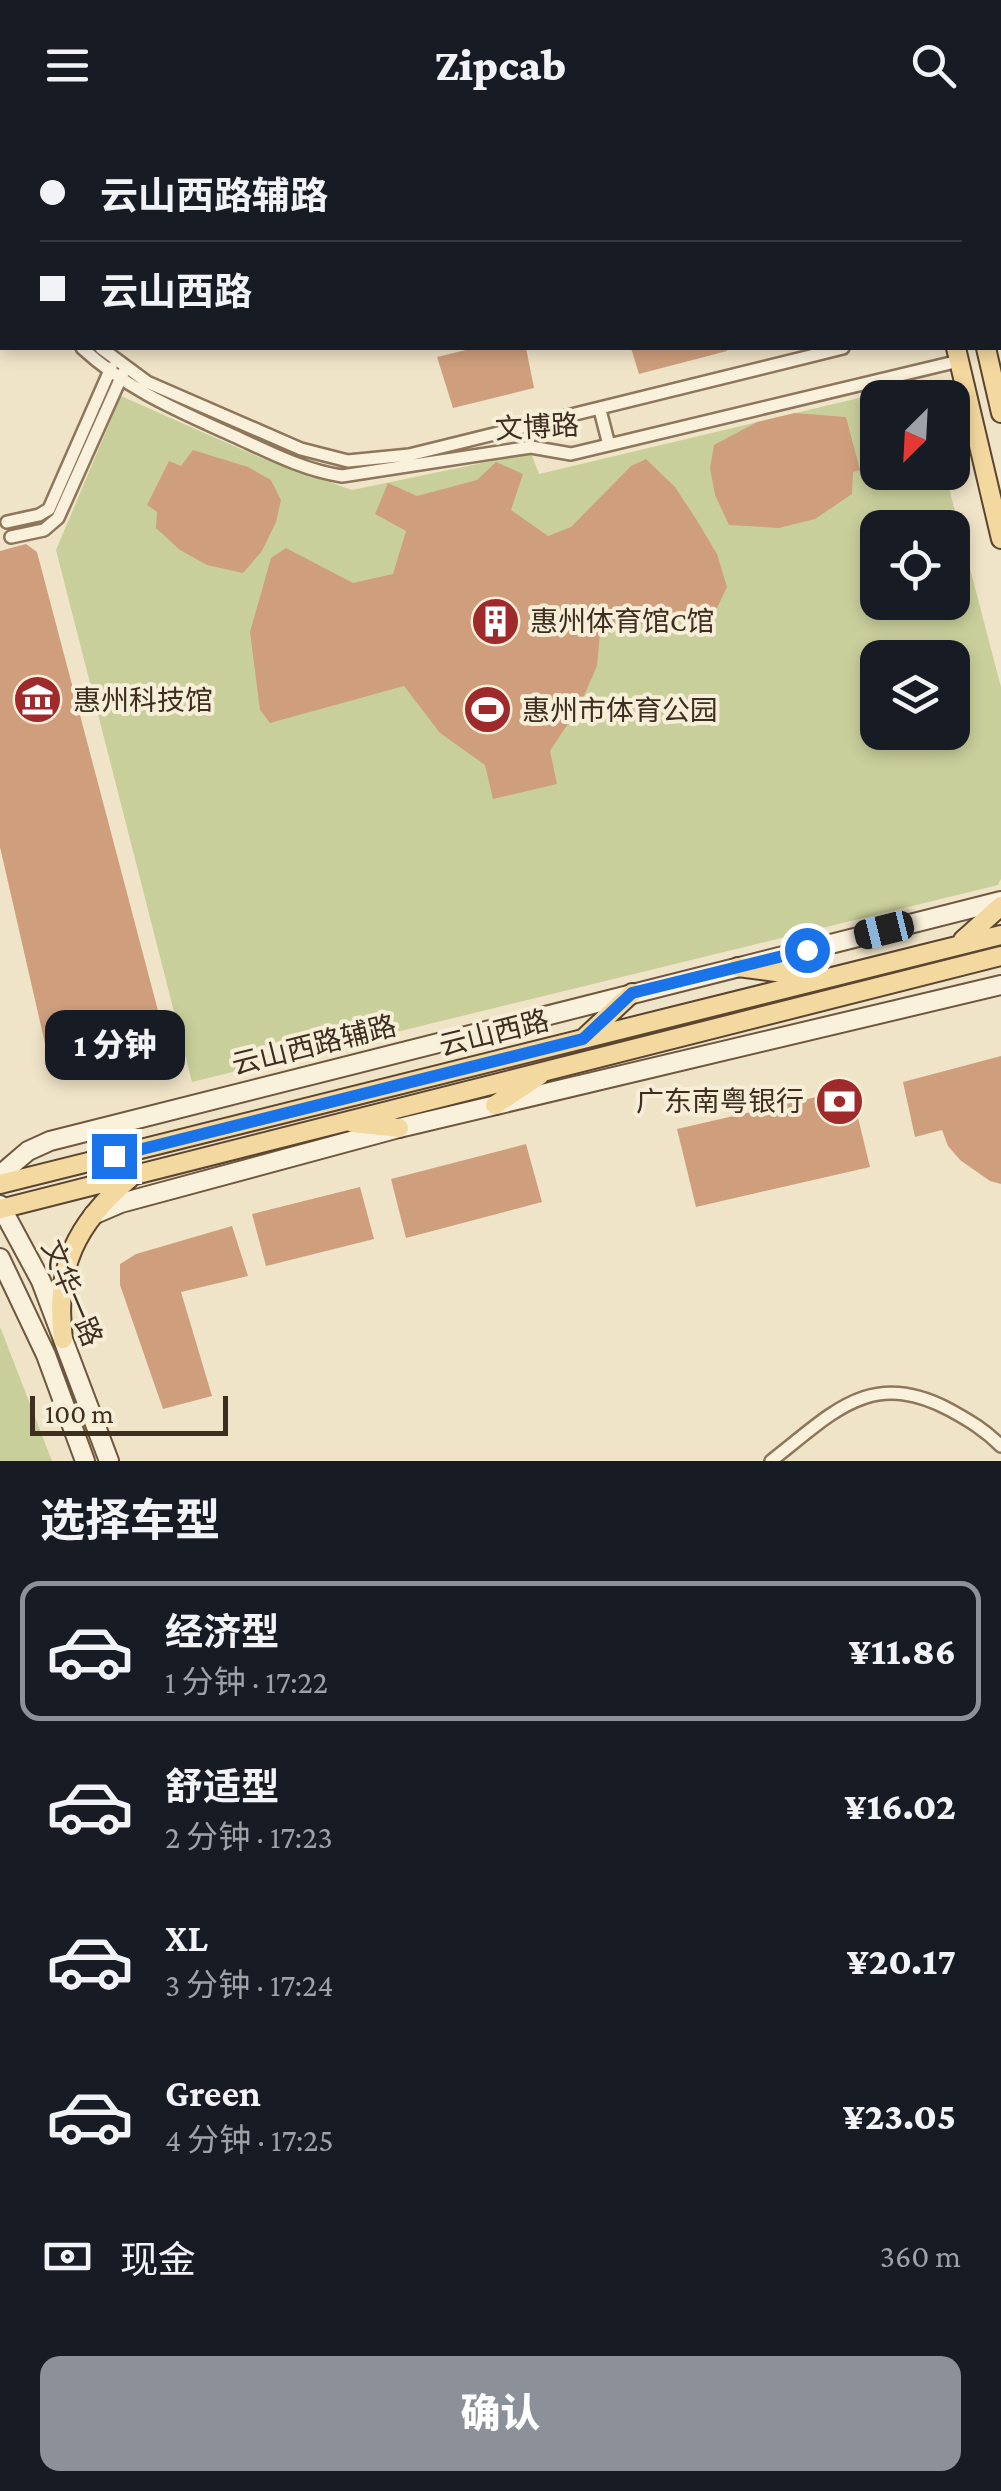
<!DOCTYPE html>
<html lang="zh">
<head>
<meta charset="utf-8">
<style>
	:root { --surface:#171b24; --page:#242831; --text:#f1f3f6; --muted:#9ea1a6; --line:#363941; --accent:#8c9099 }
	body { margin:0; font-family:"Crimson Pro","Noto Sans SC",serif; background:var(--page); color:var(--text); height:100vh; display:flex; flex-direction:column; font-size:38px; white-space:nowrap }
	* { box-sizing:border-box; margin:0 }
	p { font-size:32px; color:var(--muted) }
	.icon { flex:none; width:55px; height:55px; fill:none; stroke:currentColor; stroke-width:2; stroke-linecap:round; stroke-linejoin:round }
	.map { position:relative; height:1331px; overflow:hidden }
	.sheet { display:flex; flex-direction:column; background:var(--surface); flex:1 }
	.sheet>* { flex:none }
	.top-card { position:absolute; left:0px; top:0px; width:1002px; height:220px; box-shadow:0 5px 15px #0003; display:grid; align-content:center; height:220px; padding:0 40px; background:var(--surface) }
	.needle { width:65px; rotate:204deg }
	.tools { position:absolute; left:860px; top:250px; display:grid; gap:20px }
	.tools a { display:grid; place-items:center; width:110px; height:110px; border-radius:20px; background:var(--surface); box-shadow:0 5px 15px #0003; font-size:50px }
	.scale { position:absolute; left:30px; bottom:25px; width:198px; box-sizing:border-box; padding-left:10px; border:5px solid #3d2e20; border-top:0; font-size:28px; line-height:35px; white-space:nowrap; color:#3d2e20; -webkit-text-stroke:8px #f7eed8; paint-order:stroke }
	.end { position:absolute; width:45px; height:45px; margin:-22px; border:12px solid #1a73e8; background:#fff; box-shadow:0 0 0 5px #fff }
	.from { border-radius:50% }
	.bubble { position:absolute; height:70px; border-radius:20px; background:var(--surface); box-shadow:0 5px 15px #0003; font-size:32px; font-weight:800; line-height:70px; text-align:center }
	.car { position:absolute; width:30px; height:60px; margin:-30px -15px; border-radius:12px; box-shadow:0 0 8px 2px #0007; background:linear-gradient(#222 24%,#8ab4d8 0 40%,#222 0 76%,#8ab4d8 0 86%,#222 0) }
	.top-card b { display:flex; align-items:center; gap:35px; height:95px; font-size:38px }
	.top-card b+b { border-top:2px solid var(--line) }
	.top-card i { width:25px; height:25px; background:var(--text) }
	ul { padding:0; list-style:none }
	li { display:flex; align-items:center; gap:30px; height:140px; margin:0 20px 15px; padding:0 20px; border:5px solid transparent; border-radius:20px }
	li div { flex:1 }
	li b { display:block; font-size:38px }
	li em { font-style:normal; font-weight:800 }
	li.on { border-color:var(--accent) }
	li>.icon { width:90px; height:90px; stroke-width:1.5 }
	h2 { padding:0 40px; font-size:45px; line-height:120px }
	.pay { display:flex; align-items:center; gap:25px; height:110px; padding:0 40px; font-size:38px }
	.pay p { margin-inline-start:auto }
	.primary-button { display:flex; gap:20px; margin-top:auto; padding:20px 40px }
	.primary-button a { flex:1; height:115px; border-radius:20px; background:var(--accent); color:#fff; font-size:40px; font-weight:800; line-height:115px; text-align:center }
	header { display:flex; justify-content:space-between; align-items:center; height:130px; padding:0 40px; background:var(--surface); font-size:45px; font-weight:800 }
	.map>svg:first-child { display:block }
	.green { fill:#c9cf9b; fill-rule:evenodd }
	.building { fill:#cf9f7d }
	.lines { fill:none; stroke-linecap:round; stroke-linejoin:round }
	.minor-casing { stroke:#8d765c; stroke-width:16 }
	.secondary-casing { stroke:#6f573f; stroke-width:22 }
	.primary-casing { stroke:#5b4430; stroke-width:22 }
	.minor { stroke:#faf1dc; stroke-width:11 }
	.secondary { stroke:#faf1dc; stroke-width:18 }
	.primary { stroke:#f3d9a0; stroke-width:18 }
	.route { stroke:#1a73e8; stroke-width:12 }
	.labels { text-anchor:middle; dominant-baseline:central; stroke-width:8; stroke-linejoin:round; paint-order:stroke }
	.street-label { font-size:28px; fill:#3d2e20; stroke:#f7eed8 }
	.poi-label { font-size:28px; fill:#3d2e20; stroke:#f7eed8; text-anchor:start }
</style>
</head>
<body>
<header><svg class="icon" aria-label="menu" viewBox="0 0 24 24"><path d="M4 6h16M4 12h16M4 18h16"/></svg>Zipcab<svg class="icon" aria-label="search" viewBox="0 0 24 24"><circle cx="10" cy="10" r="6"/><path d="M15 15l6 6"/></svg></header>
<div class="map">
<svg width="1001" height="1331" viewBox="0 0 1001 1331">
	<rect width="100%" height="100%" fill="#f0e4c8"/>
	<path class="green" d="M922,253L926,267L878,268V342L945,343L1001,557V749L998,755L192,952L56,420L121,266L259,327L352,360L531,323L539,344ZM878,398H952V472H878ZM878,528H952V602H878Z
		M0,1198L1,1199L52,1331H0Z"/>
	<path class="building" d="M474,218H526L534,258L453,278L437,227Z
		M631,218H726L727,221L639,244Z
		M795,283L846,287L860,340L853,342L852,364L815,389L779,398L729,395L715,365L710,338L714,315L757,292Z
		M193,320L248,337L271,350L281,370L276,392L262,421L243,443L207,435L180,420L156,398L157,382L147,375L169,331L181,336Z
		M646,329L675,357L696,389L717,424L727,457L717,478L600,503L597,536L579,577L550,621L557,654L493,669L485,635L440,603L404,556L270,593L260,580L250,502L271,428L286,418L353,453L393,444L406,401L375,384L388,353L417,366L477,350L496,332L523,344L511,380L548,406L571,397L631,336Z
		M26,414L37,422L161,892L141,908L49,931L0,717V421Z
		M1001,926V1054L990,1051L960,1030L948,1016L942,1000L915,1007L903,952Z
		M851,959L870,1037L696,1077L677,999Z
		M526,1014L542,1072L406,1108L391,1049Z
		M360,1057L374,1109L266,1136L252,1084Z
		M232,1096L248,1146L181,1162L212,1266L163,1279L120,1155V1134L136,1124Z"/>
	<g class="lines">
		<defs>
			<path id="minor" d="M11,0V2
				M0,38L2,55
				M82,218C128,260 177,280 234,306C269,322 303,340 342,346L531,317L571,324L959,231
				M101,218L147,252L301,319L348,331L409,325L843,218
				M600,280L609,315
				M7,392L39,385L49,379L111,238
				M11,407L44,400L58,388L123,243
				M771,1331C832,1284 870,1237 950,1280C970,1291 985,1300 1001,1316"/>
			<path id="secondary" d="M0,1045L28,1021L50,1011L1001,771
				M0,1075L41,1151L109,1331
				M93,1085L121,1073L399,998L1001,855
				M0,1128L46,1225L85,1331"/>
			<path id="primary" d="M910,0V2
				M936,0V2
				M956,218L1001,409
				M986,218L1001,283
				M963,810L1001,776
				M738,837L814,847
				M583,909L632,863
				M495,975L540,945
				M353,993L399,998
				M0,1054L1001,805
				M0,1079L1001,826
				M63,1209C54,1139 76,1093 130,1048"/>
		</defs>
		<use href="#minor" class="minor-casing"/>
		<use href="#secondary" class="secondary-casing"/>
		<use href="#primary" class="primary-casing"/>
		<use href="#minor" class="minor"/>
		<use href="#secondary" class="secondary"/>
		<use href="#primary" class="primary"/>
	</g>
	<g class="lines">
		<path class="route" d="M114,1026L583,909L632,863L807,820"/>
	</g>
	<defs>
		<symbol id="building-disc" viewBox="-11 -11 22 22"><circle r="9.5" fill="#9e2a2b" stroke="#f7eed8"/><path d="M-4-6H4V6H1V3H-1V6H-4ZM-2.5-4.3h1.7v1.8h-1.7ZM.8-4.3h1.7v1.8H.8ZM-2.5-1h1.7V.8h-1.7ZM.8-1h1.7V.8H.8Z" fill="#fff"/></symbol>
		<symbol id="museum-disc" viewBox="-11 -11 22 22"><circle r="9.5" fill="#9e2a2b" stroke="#f7eed8"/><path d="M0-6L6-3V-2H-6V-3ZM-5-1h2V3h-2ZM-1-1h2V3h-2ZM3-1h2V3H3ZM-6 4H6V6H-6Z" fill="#fff"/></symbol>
		<symbol id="stadium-disc" viewBox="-11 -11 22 22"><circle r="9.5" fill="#9e2a2b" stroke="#f7eed8"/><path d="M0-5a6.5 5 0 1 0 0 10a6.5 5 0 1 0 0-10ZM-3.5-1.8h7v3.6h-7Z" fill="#fff"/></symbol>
		<symbol id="bank-disc" viewBox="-11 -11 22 22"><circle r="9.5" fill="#9e2a2b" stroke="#f7eed8"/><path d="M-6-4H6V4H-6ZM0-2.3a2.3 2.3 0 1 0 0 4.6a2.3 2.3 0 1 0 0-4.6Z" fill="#fff"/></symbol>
	</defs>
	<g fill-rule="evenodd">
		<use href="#building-disc" x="468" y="464" width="55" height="55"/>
		<use href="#museum-disc" x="10" y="542" width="55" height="55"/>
		<use href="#stadium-disc" x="460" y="552" width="55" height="55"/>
		<use href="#bank-disc" x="812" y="944" width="55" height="55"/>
	</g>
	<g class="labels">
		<g class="street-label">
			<text transform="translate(537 297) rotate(-3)">文博路</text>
			<text transform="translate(494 903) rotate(-14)">云山西路</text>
			<text transform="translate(314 915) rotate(-14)">云山西路辅路</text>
			<text transform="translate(72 1163) rotate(67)">文华一路</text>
		</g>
		<g class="poi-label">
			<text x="530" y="491">惠州体育馆C馆</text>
			<text x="73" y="570">惠州科技馆</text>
			<text x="522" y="580">惠州市体育公园</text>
			<text x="804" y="971" text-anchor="end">广东南粤银行</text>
		</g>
	</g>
</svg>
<div class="tools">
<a><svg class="needle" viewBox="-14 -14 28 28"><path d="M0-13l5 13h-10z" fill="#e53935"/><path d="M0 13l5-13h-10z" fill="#9ea1a6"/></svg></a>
<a><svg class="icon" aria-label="locate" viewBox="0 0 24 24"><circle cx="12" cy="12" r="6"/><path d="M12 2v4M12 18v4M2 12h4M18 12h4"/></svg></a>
<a><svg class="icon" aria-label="layers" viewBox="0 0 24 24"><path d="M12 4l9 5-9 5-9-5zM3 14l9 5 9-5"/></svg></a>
</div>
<div class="scale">100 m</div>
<i class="end from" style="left:807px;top:820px"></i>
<i class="end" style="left:114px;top:1026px"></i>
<div class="bubble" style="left:45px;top:880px;width:140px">1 分钟</div>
<i class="car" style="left:884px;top:800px;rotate:256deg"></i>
<div class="top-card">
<b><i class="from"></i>云山西路辅路</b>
<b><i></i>云山西路</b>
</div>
</div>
<section class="sheet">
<h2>选择车型</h2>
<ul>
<li class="on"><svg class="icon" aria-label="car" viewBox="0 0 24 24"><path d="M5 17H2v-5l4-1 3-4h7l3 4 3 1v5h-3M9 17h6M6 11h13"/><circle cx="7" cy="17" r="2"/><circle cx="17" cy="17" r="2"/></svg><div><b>经济型</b><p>1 分钟 · 17:22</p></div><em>¥11.86</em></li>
<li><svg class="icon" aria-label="car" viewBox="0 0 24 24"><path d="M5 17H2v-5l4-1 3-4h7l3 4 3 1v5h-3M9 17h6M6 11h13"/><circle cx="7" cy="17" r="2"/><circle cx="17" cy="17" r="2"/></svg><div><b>舒适型</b><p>2 分钟 · 17:23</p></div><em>¥16.02</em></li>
<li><svg class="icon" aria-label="car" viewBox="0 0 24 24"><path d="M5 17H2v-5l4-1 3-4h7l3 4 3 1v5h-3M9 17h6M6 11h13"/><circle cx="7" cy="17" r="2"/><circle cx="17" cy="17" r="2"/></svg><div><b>XL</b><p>3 分钟 · 17:24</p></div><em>¥20.17</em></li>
<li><svg class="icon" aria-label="car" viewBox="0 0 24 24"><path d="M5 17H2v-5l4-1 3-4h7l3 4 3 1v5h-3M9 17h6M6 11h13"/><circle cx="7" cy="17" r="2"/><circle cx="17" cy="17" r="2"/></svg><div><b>Green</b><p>4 分钟 · 17:25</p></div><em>¥23.05</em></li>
</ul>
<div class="pay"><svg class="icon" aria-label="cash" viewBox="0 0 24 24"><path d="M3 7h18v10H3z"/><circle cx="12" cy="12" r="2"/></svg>现金<p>360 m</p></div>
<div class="primary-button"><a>确认</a></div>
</section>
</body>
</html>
